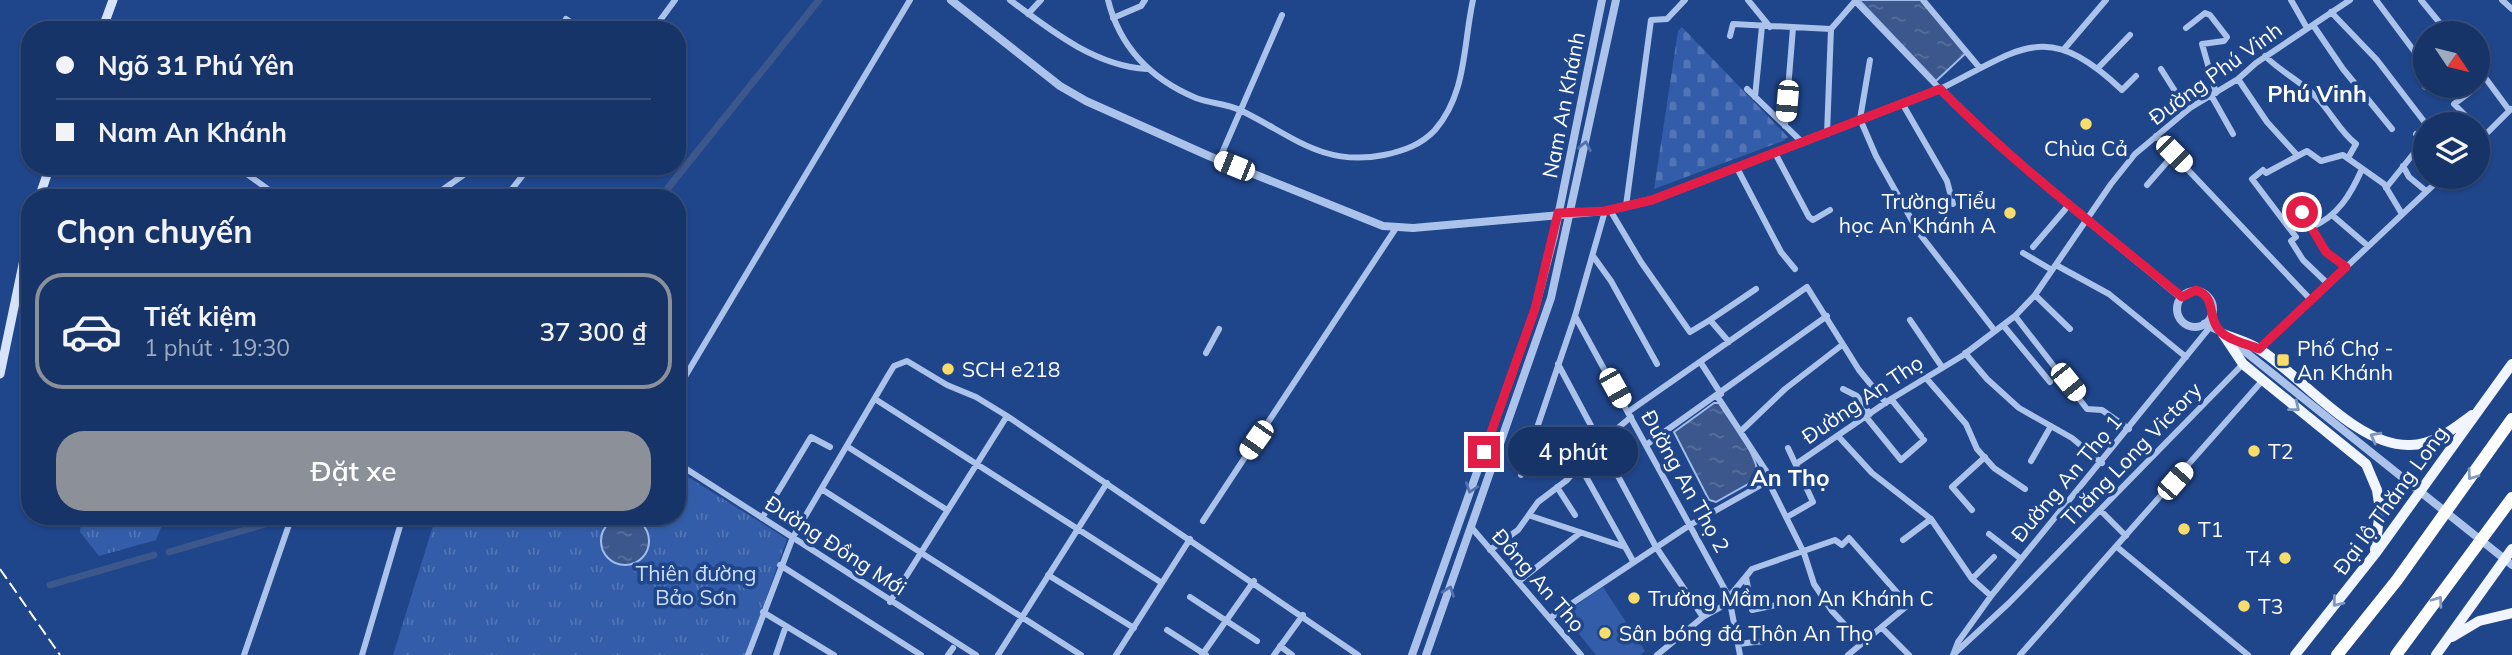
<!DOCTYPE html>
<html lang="vi">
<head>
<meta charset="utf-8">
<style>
	:root { --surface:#173468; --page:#243f71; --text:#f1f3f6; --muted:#9eaac0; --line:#364f7c; --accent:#8c9099 }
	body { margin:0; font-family:Mulish,sans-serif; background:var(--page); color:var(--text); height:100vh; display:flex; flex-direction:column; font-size:26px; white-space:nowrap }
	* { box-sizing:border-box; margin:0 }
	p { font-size:23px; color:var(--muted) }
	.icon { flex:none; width:38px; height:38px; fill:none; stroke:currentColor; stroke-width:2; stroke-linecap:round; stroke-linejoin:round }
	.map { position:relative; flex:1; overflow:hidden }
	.panel { position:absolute; left:21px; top:189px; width:665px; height:336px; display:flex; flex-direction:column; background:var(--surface); border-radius:28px; box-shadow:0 2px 5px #0004,0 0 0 2px var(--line) }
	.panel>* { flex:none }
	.hud { position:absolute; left:21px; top:21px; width:665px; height:154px; border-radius:28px; box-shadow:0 2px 5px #0004,0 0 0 2px var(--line); display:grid; align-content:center; height:154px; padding:0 35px; background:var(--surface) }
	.needle { width:46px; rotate:125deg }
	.fabs { position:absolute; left:2413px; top:21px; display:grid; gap:14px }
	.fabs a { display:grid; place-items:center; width:77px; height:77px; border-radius:50%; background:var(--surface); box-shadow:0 2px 5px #0004,0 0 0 2px var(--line); font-size:35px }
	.end { position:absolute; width:32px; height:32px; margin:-16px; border:9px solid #e11d48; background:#fff; box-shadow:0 0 0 4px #fff }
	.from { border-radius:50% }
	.bubble { position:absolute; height:49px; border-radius:24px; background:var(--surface); box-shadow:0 2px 5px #0004,0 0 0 2px var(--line); font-size:23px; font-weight:600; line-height:49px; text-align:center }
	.car { position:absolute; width:21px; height:42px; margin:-21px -10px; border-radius:9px; box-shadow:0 0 5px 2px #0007; background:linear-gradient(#fff 24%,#345 0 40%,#fff 0 76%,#345 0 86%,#fff 0) }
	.hud b { display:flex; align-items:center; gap:24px; height:66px; font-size:26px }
	.hud b+b { border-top:2px solid var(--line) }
	.hud i { width:18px; height:18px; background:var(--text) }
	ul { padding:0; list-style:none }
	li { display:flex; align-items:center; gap:21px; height:116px; margin:0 14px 10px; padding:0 21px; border:4px solid transparent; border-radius:28px }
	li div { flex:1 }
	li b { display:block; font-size:26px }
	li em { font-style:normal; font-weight:600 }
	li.active { border-color:var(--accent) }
	li>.icon { width:63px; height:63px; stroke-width:1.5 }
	h2 { padding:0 35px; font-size:32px; line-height:84px }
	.button { display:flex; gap:14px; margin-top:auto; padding:14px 35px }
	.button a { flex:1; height:80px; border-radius:28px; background:var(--accent); color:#fff; font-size:28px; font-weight:600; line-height:80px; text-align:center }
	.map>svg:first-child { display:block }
	.grass { fill:url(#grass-tufts) }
	.cemetery { fill:url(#cemetery-stones) }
	.pitch { fill:#335da8 }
	.water { fill:url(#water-ripples); stroke:#9fbced; stroke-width:2 }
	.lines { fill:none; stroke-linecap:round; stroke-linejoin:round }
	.canal { stroke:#3c578b; stroke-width:7 }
	.minor { stroke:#abc3eb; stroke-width:6 }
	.tertiary { stroke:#abc3eb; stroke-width:8 }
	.secondary { stroke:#d7e3f9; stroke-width:9 }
	.primary { stroke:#f0f5fe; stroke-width:10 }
	.motorway { stroke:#fff; stroke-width:12 }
	.rail { stroke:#fff; stroke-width:2; stroke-dasharray:12 5; stroke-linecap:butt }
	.oneway { stroke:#5071ad }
	.oneway2 { stroke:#7d94bf }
	.oneway3 { stroke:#8499bf }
	.route { stroke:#e11d48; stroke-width:9 }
	.poi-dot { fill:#f9dd6b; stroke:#1f458b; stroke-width:2.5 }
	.labels { text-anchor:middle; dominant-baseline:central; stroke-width:7; stroke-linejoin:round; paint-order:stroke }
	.street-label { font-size:21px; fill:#fff; stroke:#1f458b }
	.poi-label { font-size:21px; fill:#fff; stroke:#1f458b; text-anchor:start }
	.park-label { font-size:21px; fill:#d0dff8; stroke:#1f458b }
	.neighbourhood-label { font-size:23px; font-weight:bold; fill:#fff; stroke:#1f458b }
</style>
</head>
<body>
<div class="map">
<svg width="2512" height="655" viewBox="0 0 2512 655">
	<defs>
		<pattern id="grass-tufts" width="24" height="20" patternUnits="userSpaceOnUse" patternTransform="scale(1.75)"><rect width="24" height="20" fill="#335da8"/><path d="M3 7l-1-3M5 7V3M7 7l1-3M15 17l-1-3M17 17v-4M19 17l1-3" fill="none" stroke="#5275b5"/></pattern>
		<pattern id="cemetery-stones" width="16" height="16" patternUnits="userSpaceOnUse" patternTransform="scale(1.75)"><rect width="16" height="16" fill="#335da8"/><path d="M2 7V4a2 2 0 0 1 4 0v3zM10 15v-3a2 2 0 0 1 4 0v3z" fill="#5275b5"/></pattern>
		<pattern id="water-ripples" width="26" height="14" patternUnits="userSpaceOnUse" patternTransform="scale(1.75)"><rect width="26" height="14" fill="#3c578b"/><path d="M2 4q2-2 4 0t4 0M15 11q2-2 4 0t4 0" fill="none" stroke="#59709c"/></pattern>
	</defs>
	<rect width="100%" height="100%" fill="#1f458b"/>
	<path class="grass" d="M677,470L787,539L746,655H393L436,516H677Z
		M86,516H136L162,525L156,540L99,556L80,532L81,523Z"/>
	<path class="cemetery" d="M1682,27L1788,137L1783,141L1654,189L1678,31Z"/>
	<path class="pitch" d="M1603,587L1645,651L1640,655H1596L1563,614Z"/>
	<path class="water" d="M1859,0H1922L1966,53L1936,81Z
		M1714,403H1719C1730,421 1762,459 1757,479L1716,502L1709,500L1674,432Z
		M601 541a24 24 0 1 1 48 0a24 24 0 1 1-48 0Z"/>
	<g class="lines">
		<path class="canal" d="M660,198L819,0
			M169,552L282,519
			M50,585L154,555"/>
		<path class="minor" d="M1010,0C1050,30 1095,66 1147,69
			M1108,0C1120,48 1151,79 1196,98C1211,104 1227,103 1242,111C1293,136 1323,167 1384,155C1403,151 1421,145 1435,130C1467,93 1463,45 1473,0
			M1748,0L1770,27
			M1923,0L1979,67
			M2291,0L2307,28
			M2376,0L2426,67
			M2421,0L2448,33
			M2502,0L2512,9
			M1855,1L1940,89C2021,49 2046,18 2122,90L2136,76
			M2331,12L2377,60L2426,124
			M1028,14L1041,0
			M1113,18L1141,6L1145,0
			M566,19L578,27
			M2313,25L2343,69L2392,129
			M2186,28L2205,13L2210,15L2227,37L2224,41L2202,44L2216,93
			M653,30L675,0
			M1730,36L1733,24L1831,29
			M2065,48L2106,0
			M2265,56C2281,72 2302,82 2317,98C2332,113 2339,131 2356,144L2348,158
			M1870,60L1860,119L1876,156L1919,233L1995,331
			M2098,68L2130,35
			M2478,68L2509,110
			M2161,69L2187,110
			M2238,79L2267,122L2297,155
			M2425,87L2426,86
			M1747,89L1803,143
			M2211,95L2233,134
			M1755,97L1762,26
			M1902,103L1947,181L1953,204
			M2474,124L2454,104L2478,86
			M1785,126L1793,28
			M1827,134L1831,29L1856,0
			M2416,134L2426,140
			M2156,136L2311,300
			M2478,142L2511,109
			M2417,150L2426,158
			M1775,153L1809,217L1813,220L1830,210
			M1219,160L1282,15
			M236,166L280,198
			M2403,166L2409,177L2426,191
			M1737,168L1781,252L1795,269
			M2147,185L2174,154
			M2386,188L2422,143
			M431,198L476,166
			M505,198L530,166
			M1626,206L1651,20L1667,19L1685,0
			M1610,210L1641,262L1690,332L1710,320L1729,342
			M2302,212L2326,252L2346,267
			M2332,215L2368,246
			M2312,227C2338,216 2351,194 2362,169
			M2033,247L2068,206
			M2023,253L2052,270
			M1593,256L1611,281L1657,364
			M2056,265L2109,294L2186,357
			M2328,284L2303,260L2291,241L2296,237L2252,179L2263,170L2266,173L2307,151L2321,161L2343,155L2384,184L2402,214
			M2035,295L2070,329
			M1575,316L1729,597L1740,655
			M2015,316L2087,409L2102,410L2129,429
			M1710,320L1756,289
			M1910,320L1942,367
			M2003,325L2050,382
			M2259,349L2442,177
			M1206,353L1219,329
			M1965,353L1987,379L2019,408L2072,438L2102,463
			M1701,363L1721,394
			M1558,364L1656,547L1703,617
			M1926,378L1966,424L1977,449L1994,468L2025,489
			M1843,389L1857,396L1870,414
			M677,390L910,0
			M1717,396L1768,474V481L1804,553L1814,584L1832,611L1862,643
			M875,399L1162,583
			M1891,399L1921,436
			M1628,412L1807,287L1859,370L1886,403
			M1866,417L1901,460L1924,440
			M1741,431L1785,389L1842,345
			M1838,436L1872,473L1931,519L1903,540
			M1646,445L1827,316
			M848,447L947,510
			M2031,461L2051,426
			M677,463L976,655
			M1796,464L1891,399L1962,356L2015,316L2035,295L2111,184L2135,154L2190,108L2238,79L2256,63L2350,0
			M1580,466L1633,561
			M1521,475L1575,316L1605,211
			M1557,487L1575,515
			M823,490L1081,655
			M1972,510L1952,487L1985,457
			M2100,510L2126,536
			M1531,516L1625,547
			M1787,517L1813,502L1788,448
			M762,518L811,437L830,447
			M1931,519L1972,579
			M1203,521L1396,228
			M1471,527L1581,655
			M1989,534L2021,559
			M2117,547L2248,655
			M1490,550L1518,530L1538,502L1567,480L1600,443L1631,417
			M780,565L921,655
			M1048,575L1134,628
			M1746,577L1752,610L1786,603
			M1518,582L1580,533
			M1991,596L1972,579L1994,557
			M1190,597L1257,641
			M1729,597L1752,569L1835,540L1842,545L1849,538L1908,605L1848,655
			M890,602L1007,416
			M763,612L834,655
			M1550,618L1690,525L1768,481
			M1882,628L1909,655
			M1167,630L1206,655
			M1738,644L1764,641
			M1280,646L1292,655
			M1955,653L2009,603L2243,364
			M244,655L292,516
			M362,655L403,516
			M748,655L793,537L889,374L894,366L907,361L947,385L976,397L1007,416L1358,655
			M776,655L786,626
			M948,655L953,648
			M998,655L1107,483
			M1116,655L1190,539
			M1202,655L1254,581
			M1274,655L1303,615
			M1657,655L1703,617L1730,602
			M1953,655L1958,642L1991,596L2210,327
			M2020,655L2262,381"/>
		<path class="tertiary" d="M951,0L1060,86L1086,101L1209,156L1383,226L1413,228L1605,211L1652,200L1940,89C2015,165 2100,229 2181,297
			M2177 309a18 18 0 1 1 36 0a18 18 0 1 1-36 0Z
			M2204,324L2218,330L2512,565
			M1412,655L1535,309L1554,236L1602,0
			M1426,655L1551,298L1616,0"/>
		<path class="secondary" d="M102,30L113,0
			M39,198L50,166
			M0,374L30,231"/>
		<path class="primary" d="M2223,334C2236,339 2251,343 2262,351C2304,379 2358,447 2410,445C2434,445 2453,429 2472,415
			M2223,334L2243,364L2366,464L2377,490L2380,510L2375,550
			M2452,637L2479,621L2512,613
			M2295,655L2375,554L2512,364
			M2436,655L2512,549"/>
		<path class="motorway" d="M2337,655L2397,580L2512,419
			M2396,655L2512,498"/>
		<path class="rail" d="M0,569L60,655"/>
	</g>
	<defs><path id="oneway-chevron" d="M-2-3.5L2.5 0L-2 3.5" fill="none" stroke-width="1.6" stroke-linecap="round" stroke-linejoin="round" transform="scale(1.75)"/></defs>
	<g class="oneway">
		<use href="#oneway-chevron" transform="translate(1585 146) rotate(-78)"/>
		<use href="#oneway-chevron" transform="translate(1471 488) rotate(109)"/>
		<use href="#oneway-chevron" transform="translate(1449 591) rotate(-70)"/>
	</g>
	<g class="oneway2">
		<use href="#oneway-chevron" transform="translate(2295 407) rotate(39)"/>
		<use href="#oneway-chevron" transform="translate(2375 437) rotate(-152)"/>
		<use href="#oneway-chevron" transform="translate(2337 602) rotate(129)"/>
	</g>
	<g class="oneway3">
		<use href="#oneway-chevron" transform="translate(2472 475) rotate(126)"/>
		<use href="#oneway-chevron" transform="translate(2438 601) rotate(-54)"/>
	</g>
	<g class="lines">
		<path class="route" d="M1484,452L1535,309L1558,213L1605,211L1652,200L1940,89C2015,165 2100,229 2182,297L2196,290C2218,299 2206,315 2219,330C2227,340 2248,344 2259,349L2346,267L2326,252L2302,212"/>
	</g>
	<g class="poi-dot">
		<circle cx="2086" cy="124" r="7"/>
		<circle cx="2010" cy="213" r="7"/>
		<rect x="2276" y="353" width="14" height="14" rx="3.5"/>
		<circle cx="948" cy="369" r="7"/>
		<circle cx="2254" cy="451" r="7"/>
		<circle cx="2184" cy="529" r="7"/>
		<circle cx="2285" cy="558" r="7"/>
		<circle cx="1634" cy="598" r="7"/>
		<circle cx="2244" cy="606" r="7"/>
		<circle cx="1605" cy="633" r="7"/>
	</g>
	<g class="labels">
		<g class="street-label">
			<text transform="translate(2215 73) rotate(-36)">Đường Phú Vinh</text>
			<text transform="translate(1563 105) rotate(-79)">Nam An Khánh</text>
			<text transform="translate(1862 399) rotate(-34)">Đường An Thọ</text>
			<text transform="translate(2131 454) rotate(-46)">Thăng Long Victory</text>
			<text transform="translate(2066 478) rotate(-50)">Đường An Thọ 1</text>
			<text transform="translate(1686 481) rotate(61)">Đường An Thọ 2</text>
			<text transform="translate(2390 500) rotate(-54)">Đại lộ Thăng Long</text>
			<text transform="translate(836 545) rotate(33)">Đường Đồng Mới</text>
			<text transform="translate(1539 580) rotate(49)">Đông An Thọ</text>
		</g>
		<g class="poi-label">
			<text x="2086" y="148" text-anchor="middle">Chùa Cả</text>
			<text x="1996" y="201" text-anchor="end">Trường Tiểu<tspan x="1996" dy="24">học An Khánh A</tspan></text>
			<text x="2297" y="348">Phố Chợ -<tspan x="2297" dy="24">An Khánh</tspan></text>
			<text x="962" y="369">SCH e218</text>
			<text x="2268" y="451">T2</text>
			<text x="2198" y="529">T1</text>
			<text x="2271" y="558" text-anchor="end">T4</text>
			<text x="1648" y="598">Trường Mầm non An Khánh C</text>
			<text x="2258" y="606">T3</text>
			<text x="1619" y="633">Sân bóng đá Thôn An Thọ</text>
		</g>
		<g class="park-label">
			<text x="696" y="573">Thiên đường<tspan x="696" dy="24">Bảo Sơn</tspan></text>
		</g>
		<g class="neighbourhood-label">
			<text x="2317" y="93">Phú Vinh</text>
			<text x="1790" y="477">An Thọ</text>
		</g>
	</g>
</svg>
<div class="fabs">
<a><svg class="needle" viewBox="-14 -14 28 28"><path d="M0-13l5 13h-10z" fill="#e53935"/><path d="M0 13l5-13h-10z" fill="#9eaac0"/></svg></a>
<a><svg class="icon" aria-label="layers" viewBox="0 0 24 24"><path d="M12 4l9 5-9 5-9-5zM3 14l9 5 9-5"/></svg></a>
</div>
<i class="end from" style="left:2302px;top:212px"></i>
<i class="end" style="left:1484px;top:452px"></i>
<div class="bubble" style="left:1508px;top:427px;width:130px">4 phút</div>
<i class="car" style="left:1787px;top:101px;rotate:185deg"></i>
<i class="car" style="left:2174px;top:154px;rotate:135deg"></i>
<i class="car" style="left:1234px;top:166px;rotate:292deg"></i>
<i class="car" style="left:2068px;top:382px;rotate:141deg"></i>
<i class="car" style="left:1615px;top:388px;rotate:151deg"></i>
<i class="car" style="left:1256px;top:440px;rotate:215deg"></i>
<i class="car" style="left:2175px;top:481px;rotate:41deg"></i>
<div class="hud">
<b><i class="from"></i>Ngõ 31 Phú Yên</b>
<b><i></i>Nam An Khánh</b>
</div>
<section class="panel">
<h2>Chọn chuyến</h2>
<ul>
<li class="active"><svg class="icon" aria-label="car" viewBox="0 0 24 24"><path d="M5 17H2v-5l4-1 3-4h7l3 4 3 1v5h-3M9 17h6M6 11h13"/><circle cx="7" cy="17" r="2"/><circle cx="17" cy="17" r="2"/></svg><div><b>Tiết kiệm</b><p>1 phút · 19:30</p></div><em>37 300 ₫</em></li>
</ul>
<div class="button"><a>Đặt xe</a></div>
</section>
</div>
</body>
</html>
